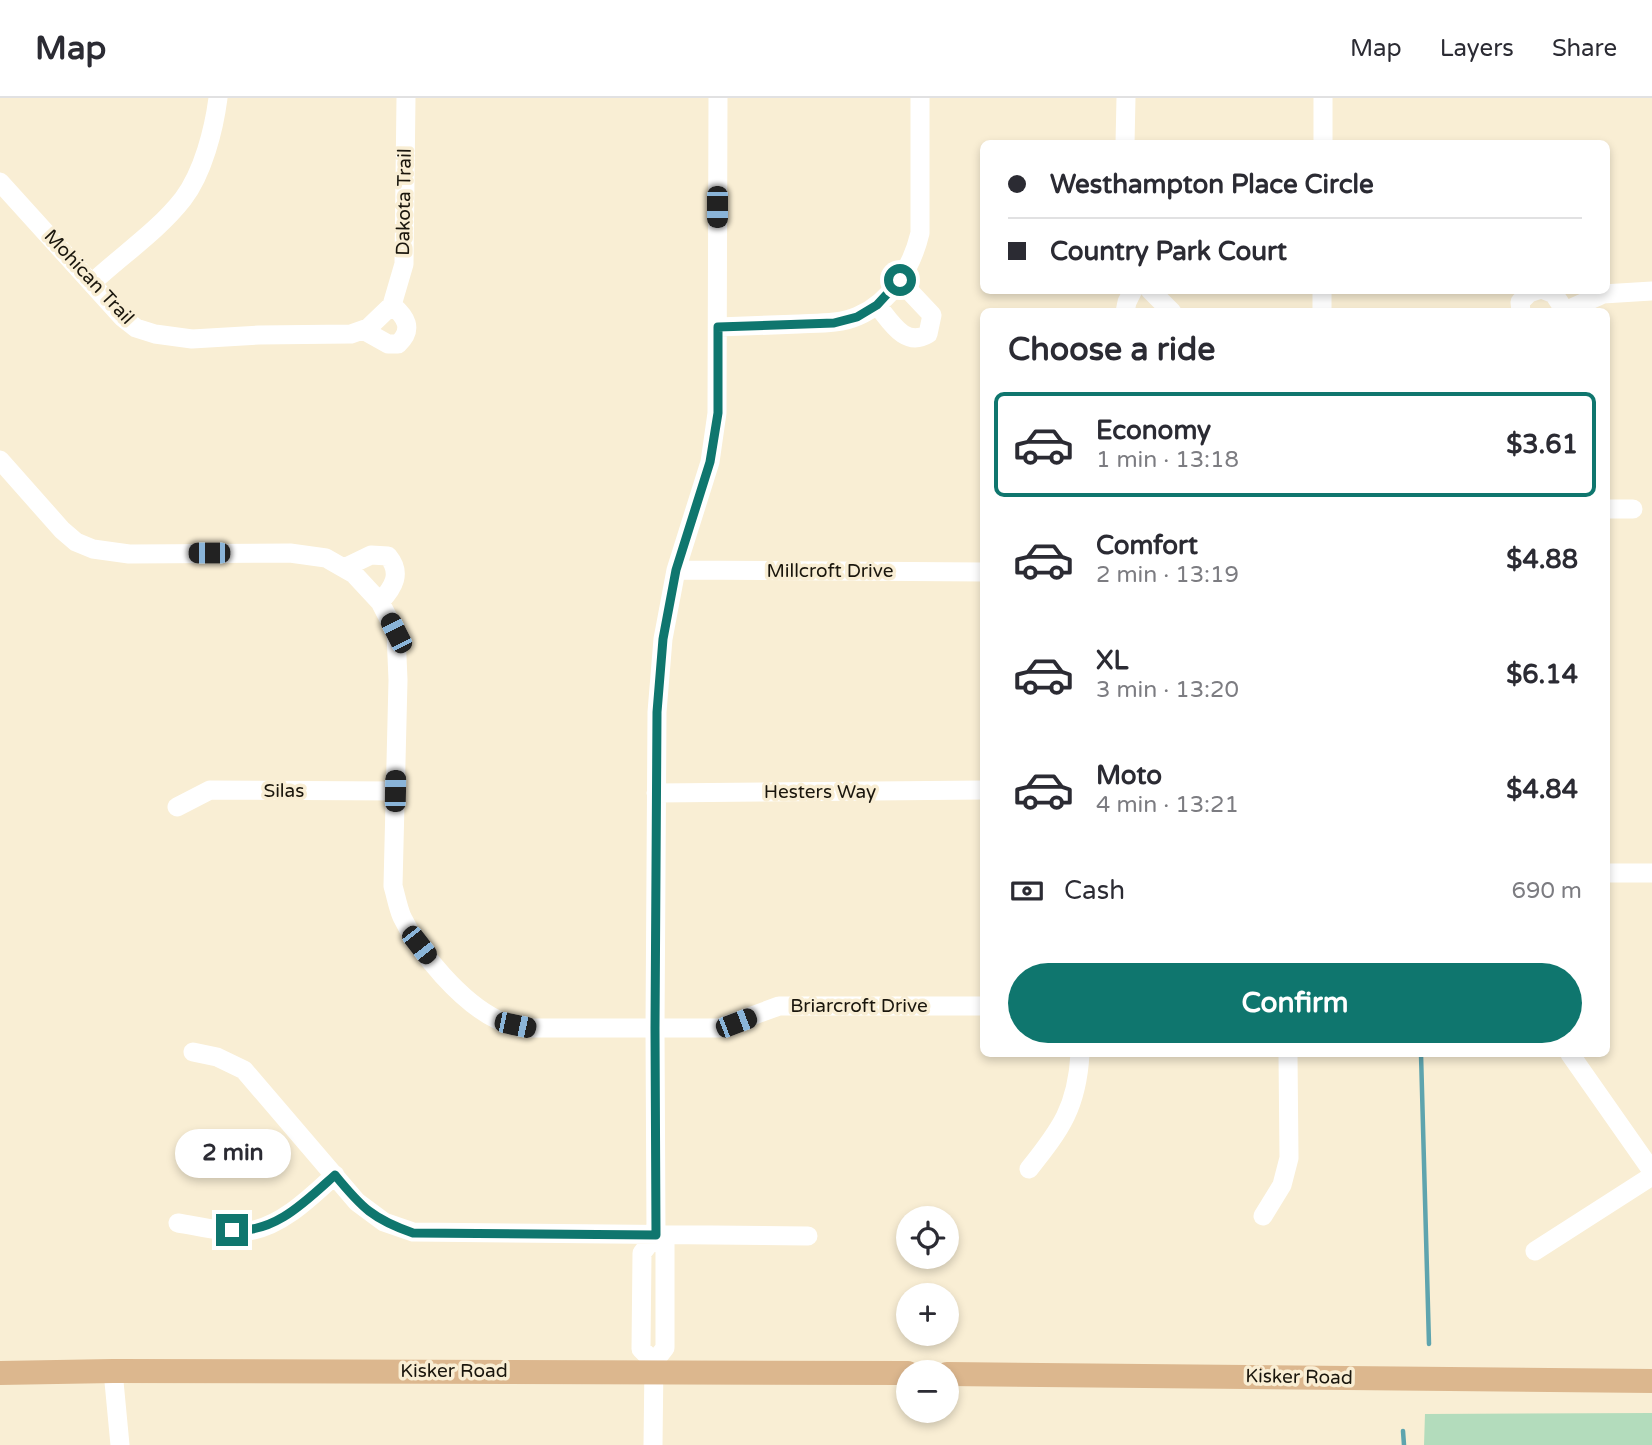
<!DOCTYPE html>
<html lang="en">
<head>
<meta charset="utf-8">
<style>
	:root { --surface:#fff; --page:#f7f7f7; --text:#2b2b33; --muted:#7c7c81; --line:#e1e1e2; --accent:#0f766e }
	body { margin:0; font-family:"Varela Round",sans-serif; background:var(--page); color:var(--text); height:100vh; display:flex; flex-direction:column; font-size:26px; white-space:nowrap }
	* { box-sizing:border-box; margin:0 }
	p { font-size:23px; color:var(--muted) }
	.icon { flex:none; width:38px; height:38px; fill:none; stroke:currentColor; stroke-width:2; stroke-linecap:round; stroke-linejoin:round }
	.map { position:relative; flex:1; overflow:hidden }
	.side { position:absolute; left:980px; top:210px; width:630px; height:749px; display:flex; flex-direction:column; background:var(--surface); border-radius:10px; box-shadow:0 4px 10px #0003 }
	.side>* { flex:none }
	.guide { position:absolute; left:980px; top:42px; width:630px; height:154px; border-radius:10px; box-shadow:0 4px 10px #0003; display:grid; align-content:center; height:154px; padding:0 28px; background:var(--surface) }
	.buttons { position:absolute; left:896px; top:1108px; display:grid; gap:14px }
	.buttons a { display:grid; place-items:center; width:63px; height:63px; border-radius:50%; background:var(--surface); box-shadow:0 4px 10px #0003; font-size:35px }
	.end { position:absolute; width:32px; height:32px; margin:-16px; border:9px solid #0f766e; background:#fff; box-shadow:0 0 0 4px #fff }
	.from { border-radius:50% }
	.bubble { position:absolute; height:49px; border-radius:24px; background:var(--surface); box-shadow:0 4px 10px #0003; font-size:23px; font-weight:800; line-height:49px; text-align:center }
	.car { position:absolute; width:21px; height:42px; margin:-21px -10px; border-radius:9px; box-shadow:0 0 5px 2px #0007; background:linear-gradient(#222 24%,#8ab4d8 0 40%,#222 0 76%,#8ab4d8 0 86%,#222 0) }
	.guide b { display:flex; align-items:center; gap:24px; height:66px; font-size:26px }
	.guide b+b { border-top:2px solid var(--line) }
	.guide i { width:18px; height:18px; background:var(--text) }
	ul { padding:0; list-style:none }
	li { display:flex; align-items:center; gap:21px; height:105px; margin:0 14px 10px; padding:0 14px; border:4px solid transparent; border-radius:10px }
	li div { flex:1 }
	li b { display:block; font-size:26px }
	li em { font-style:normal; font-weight:800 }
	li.on { border-color:var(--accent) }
	li>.icon { width:63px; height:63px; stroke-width:1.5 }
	h2 { padding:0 28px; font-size:32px; line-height:84px }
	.pay { display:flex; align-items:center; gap:18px; height:77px; padding:0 28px; font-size:26px }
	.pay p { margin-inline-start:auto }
	.cta { display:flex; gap:14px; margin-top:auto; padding:14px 28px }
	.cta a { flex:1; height:80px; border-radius:42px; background:var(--accent); color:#fff; font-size:28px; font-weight:800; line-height:80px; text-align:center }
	header { display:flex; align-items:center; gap:42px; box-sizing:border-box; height:98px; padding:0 35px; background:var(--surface); border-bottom:2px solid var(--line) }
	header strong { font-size:33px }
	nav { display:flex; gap:38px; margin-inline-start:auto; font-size:24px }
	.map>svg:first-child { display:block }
	.green { fill:#b3dcbc }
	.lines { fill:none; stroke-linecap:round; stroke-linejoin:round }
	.stream { stroke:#5ea4ae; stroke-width:4.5 }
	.minor { stroke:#fff; stroke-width:19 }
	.major { stroke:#dcb78e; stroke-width:24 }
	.route { stroke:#0f766e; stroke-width:9 }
	.labels { text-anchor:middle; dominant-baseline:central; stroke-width:7; stroke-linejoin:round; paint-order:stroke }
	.street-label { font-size:19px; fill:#1a160d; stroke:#f9eed4 }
</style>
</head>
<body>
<header>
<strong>Map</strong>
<nav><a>Map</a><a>Layers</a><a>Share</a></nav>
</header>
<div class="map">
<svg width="1652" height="1347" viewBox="0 0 1652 1347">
	<rect width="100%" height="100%" fill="#f9eed4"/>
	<path class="green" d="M1652,1315V1347H1424L1425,1316Z"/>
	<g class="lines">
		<path class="stream" d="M1421,956L1429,1246
			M1403,1333L1404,1347"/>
		<path class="minor" d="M1323,0V46
			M1125,46L1126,0
			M0,84L122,219L136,230L155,236L192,241L259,237L351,236L368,230L392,207L404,166L406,0
			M92,185C122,157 158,133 183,101C203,75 214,31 218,0
			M1150,192L1172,214
			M1544,192L1554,196L1565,213
			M877,207C891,224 905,250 928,236L932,217L899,182
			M1125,214L1127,204L1133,192
			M1322,214V192
			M1521,214L1520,204L1529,195L1538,192
			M1563,214L1603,196L1652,193
			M718,229C745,228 772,227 799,226C818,225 840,226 858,218C891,204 912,169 920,135V0
			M363,232L388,246H398C414,231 406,219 392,207
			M0,362L62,432L76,444L93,451L129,456L290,455L326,460L354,476L380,504L396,535L398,582L393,788C396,798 398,810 402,819C419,855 462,905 498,922C507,927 519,928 530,930H719L779,908H984
			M1606,411H1633
			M344,470L371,457L388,458C402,475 394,489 380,504
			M676,472L984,474
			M656,695L984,692
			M177,709L210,692L395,693
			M1606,775H1652
			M193,954L217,959L244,972L357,1104L384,1124L413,1134L808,1138
			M1570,956L1652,1073
			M1029,1071C1061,1031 1077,1009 1080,956
			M1263,1118L1282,1087L1289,1060L1288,956
			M178,1125C198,1128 229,1136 249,1133C282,1128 311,1099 335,1077
			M1535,1153L1652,1078
			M654,1264L641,1251L642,1155L656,1137
			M113,1273L120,1347
			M653,1347L654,1264L665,1250V1146L656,1137L655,930L657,614L663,541L676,472L710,364L717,315L718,0"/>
		<path class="major" d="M0,1275L113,1273L908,1275
			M947,1276L1652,1283"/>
	</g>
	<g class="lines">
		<path class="route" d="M232,1132C274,1136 305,1104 335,1077C362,1110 373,1121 413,1135L656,1137L655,930L657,614L663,541L676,472L710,364L718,315V229L834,225L857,219L877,207L900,182"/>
	</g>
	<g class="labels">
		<g class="street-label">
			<text transform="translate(404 104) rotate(-89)">Dakota Trail</text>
			<text transform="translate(89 179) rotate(47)">Mohican Trail</text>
			<text x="830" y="473">Millcroft Drive</text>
			<text x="284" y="693">Silas</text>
			<text x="820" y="694">Hesters Way</text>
			<text x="859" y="908">Briarcroft Drive</text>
			<text x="454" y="1273">Kisker Road</text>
			<text transform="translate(1299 1279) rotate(1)">Kisker Road</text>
		</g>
	</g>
</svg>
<div class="buttons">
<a><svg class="icon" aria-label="locate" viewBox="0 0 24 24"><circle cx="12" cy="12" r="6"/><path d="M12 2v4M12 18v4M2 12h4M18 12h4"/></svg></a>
<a>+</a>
<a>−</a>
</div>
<i class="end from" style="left:900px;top:182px"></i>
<i class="end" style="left:232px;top:1132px"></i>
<div class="bubble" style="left:175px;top:1031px;width:116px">2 min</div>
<i class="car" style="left:717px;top:109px;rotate:180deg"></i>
<i class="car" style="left:209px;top:455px;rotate:270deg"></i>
<i class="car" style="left:396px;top:535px;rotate:333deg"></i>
<i class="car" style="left:395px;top:693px;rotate:1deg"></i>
<i class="car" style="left:419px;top:847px;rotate:142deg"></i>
<i class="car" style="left:736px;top:925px;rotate:69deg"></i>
<i class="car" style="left:515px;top:927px;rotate:102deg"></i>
<div class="guide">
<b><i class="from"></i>Westhampton Place Circle</b>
<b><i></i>Country Park Court</b>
</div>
<section class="side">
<h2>Choose a ride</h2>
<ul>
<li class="on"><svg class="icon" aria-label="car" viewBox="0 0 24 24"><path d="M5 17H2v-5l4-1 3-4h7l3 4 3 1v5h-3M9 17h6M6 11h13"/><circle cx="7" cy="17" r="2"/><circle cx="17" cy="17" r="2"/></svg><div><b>Economy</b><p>1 min · 13:18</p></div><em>$3.61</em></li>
<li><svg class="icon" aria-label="car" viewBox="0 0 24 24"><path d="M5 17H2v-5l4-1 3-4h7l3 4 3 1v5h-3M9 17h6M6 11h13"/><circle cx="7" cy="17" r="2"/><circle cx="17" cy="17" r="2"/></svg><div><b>Comfort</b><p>2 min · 13:19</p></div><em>$4.88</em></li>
<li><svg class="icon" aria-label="car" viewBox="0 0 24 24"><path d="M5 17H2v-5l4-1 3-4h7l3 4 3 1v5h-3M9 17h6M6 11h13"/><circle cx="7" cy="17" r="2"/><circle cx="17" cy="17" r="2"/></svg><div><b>XL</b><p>3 min · 13:20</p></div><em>$6.14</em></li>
<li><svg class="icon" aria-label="car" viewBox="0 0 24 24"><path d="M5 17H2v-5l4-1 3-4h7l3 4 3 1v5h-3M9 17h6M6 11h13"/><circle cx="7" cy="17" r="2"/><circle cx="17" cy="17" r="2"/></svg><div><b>Moto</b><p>4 min · 13:21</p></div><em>$4.84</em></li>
</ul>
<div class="pay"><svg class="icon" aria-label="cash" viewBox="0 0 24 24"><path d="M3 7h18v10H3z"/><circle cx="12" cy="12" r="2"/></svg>Cash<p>690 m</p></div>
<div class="cta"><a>Confirm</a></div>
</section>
</div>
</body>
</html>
